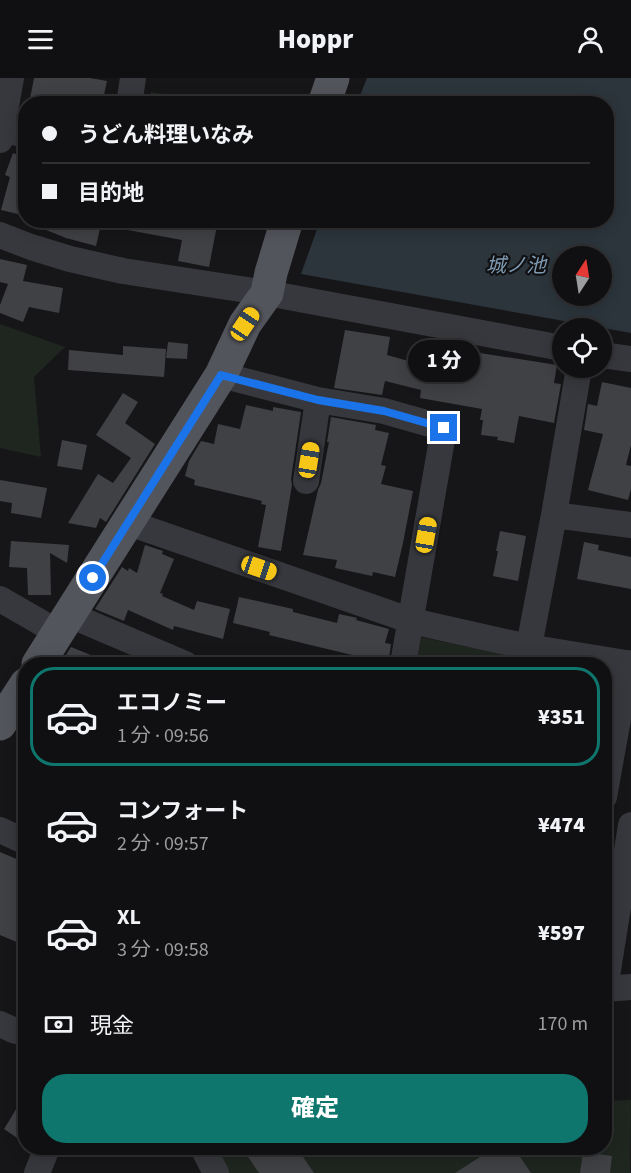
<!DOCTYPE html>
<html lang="ja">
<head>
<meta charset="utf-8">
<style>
	:root { --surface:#101012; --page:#1e1e20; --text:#f1f3f6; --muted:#9c9d9f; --line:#303032; --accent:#0f766e }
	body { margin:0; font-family:"Source Sans 3","Noto Sans JP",sans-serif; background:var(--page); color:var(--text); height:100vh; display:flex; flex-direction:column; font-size:22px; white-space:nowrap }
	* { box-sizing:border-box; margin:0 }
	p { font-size:20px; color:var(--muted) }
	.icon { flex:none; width:33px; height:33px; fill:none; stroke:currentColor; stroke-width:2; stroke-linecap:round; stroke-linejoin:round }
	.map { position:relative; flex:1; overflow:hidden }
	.drawer { position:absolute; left:18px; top:579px; width:594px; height:498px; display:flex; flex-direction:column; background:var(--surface); border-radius:24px; box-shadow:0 3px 15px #0003,0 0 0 2px var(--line) }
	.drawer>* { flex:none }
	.top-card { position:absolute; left:18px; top:18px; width:596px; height:132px; border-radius:24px; box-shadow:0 3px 15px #0003,0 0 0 2px var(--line); display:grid; align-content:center; height:132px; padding:0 24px; background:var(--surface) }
	.needle { width:39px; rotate:12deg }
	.tools { position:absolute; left:552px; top:168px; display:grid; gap:12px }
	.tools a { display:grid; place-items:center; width:60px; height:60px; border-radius:50%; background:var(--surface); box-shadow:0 3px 15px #0003,0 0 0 2px var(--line); font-size:30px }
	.end { position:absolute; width:27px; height:27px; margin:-14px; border:8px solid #1a73e8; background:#fff; box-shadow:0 0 0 3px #fff }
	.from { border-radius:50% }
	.bubble { position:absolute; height:42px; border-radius:21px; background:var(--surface); box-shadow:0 3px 15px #0003,0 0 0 2px var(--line); font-size:20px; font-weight:800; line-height:42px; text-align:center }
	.car { position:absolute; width:18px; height:36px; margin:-18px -9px; border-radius:8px; box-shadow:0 0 4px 2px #0007; background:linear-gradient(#f5c518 24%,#345 0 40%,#f5c518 0 76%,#345 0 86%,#f5c518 0) }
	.top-card b { display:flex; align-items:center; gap:21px; height:57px; font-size:22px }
	.top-card b+b { border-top:2px solid var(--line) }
	.top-card i { width:15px; height:15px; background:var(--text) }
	ul { padding:10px 0 0; list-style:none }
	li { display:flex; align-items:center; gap:18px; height:99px; margin:0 12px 9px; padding:0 12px; border:3px solid transparent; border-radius:24px }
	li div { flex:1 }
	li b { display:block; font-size:22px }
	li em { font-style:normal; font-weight:800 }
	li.on { border-color:var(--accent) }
	li>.icon { width:54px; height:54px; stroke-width:1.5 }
	.pay { display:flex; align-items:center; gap:15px; height:66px; padding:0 24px; font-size:22px }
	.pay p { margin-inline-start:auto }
	.action { display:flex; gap:12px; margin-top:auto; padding:12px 24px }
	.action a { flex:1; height:69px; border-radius:24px; background:var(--accent); color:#fff; font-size:24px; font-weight:800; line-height:69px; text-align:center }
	header { display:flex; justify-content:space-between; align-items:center; height:78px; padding:0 24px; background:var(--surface); font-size:27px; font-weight:800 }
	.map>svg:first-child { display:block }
	.green { fill:#1e261f }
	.water { fill:#2c353c; fill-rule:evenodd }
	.building { fill:#404145 }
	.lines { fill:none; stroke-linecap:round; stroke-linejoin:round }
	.minor { stroke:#37383d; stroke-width:26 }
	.major { stroke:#53555c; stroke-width:33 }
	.route { stroke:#1a73e8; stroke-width:8 }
	.labels { text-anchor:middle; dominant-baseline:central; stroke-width:4.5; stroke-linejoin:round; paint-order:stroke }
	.water-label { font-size:20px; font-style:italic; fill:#7f9bb3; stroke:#111113 }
</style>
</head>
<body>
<header><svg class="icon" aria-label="menu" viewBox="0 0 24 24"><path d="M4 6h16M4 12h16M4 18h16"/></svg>Hoppr<svg class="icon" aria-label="person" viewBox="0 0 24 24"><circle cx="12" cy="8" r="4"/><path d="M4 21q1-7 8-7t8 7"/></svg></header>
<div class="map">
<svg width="631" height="1095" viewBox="0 0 631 1095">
	<rect width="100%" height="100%" fill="#161618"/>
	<path class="green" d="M151,14L207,23V25H149Z
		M0,246L65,269L34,299L41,379L0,370Z
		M420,559L519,579L517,586H415Z
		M631,1022L630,1095H225L213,1070H604L605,1023Z"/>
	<path class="water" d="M367,0H631V255L301,196L320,143L606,142V26L357,25ZM562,178H602V218H562Z"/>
	<path class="building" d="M34,0H90L107,3L102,26H29Z
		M13,75L26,80V138L1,132L10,99L5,97Z
		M27,142H102L96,168L66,160L26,144Z
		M118,142H218L209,189L178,183L182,162L117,150Z
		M0,181L27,187L23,203L63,210L59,235L29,229L23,244L0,235V227L8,206L0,204Z
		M345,252L390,259L387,277L444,293L448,270L557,287L554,305L561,306L554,345L519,338L514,365L497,362L498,359L481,357L483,342H480L482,331L420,320L421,312L385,303L382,317L334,310Z
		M168,264L188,266L187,281L166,280Z
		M123,268L166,271L164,299L68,292L69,272L123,277Z
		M602,304L631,310V367L626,387L631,388V411L628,422L588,412L603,356L584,352L588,326L597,328Z
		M123,315L138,324L125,345L155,366L106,444L100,440L96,450L68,445L98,396L113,405L131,380L96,357Z
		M246,327L273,333V329L301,334L291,401L292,407L281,473L258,469L266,427L261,426L262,423L194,407L195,402L185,398L189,383L201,363L214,366L218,346L240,351Z
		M331,339L376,347L375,352L389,355L381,387L386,388L381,406L413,413L403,465L395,499L373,494L372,498L335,490L337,482L303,477L318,412L321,405L329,364H327Z
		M62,362L87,367L82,392L57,388Z
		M0,402L47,410L41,440L11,435L12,425L0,423Z
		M500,453L526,458L518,503L493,498L498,473H496Z
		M11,463L69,467L67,485L50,475L51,517H28L27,490L9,489Z
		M584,464L599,467L598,472L631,479V511L577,501Z
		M145,467L163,473L162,476L174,481L160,515L163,516L162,518L194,532L197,523L230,531L223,561L174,548L173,552L128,532L124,543L95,531L122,489L128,493L129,490L137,495Z
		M239,519L293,531V534L337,545L339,536L353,539L357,540L356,542L389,551L385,565L391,566L388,586H350L352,577L269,557L270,554L233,545Z
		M71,569L113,586H60Z
		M0,774L26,785V868L0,857Z
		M26,1015V1066L4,1051Z
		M242,1070H297L314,1095H259Z
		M494,1070H514L531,1095H455Z
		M583,1074L612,1078L610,1095H580Z"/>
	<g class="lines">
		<path class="minor" d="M129,26L133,0
			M0,48L26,58
			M0,62L11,0
			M0,157L31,169L70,181L123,193L267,215L562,270
			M602,277L631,281
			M221,297L318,322L384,333L444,350L403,586
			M306,403L318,322
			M554,437L631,447
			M129,445L412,543L528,569L631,586
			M0,521L59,555
			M70,537L185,586
			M526,584L554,437L579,290
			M604,719L628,585
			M631,747L605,911L631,909
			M0,752L26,764
			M0,946L13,952L26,955
			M203,1070L216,1095
			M37,1095L47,1070"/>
		<path class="major" d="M324,26L333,0
			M38,586L221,297L245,246L267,215L271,195L287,142
			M0,646L26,606"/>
	</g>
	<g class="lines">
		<path class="route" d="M93,500L221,297L318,322L384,333L444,350"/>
	</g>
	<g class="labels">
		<g class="water-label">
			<text x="516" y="188">城ノ池</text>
		</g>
	</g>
</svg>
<div class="tools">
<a><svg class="needle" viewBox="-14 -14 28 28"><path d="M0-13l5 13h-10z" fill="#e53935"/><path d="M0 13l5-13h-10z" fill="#9c9d9f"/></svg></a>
<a><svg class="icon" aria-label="locate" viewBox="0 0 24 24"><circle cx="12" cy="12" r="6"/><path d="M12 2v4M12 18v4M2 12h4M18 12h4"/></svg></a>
</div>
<i class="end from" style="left:93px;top:500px"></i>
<i class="end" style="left:444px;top:350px"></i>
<div class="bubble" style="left:408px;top:262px;width:72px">1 分</div>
<i class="car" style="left:245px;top:246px;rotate:34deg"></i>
<i class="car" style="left:309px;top:382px;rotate:9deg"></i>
<i class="car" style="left:426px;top:457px;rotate:10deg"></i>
<i class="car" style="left:259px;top:490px;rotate:109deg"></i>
<div class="top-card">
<b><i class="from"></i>うどん料理いなみ</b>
<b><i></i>目的地</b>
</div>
<section class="drawer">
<ul>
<li class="on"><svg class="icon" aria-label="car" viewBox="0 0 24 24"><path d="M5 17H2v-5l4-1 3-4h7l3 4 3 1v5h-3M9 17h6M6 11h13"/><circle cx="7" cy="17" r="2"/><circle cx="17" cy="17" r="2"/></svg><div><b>エコノミー</b><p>1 分 · 09:56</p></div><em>¥351</em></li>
<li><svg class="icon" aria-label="car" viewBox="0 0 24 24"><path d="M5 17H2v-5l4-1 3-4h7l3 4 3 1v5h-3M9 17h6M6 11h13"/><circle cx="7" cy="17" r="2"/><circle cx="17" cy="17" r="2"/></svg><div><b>コンフォート</b><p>2 分 · 09:57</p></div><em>¥474</em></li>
<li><svg class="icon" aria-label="car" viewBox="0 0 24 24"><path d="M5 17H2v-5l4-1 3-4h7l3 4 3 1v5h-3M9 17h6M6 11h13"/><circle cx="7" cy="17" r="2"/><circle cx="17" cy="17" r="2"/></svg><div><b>XL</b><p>3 分 · 09:58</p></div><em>¥597</em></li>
</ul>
<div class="pay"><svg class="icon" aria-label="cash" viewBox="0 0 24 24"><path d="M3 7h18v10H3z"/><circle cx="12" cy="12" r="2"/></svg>現金<p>170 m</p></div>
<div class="action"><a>確定</a></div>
</section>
</div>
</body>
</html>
